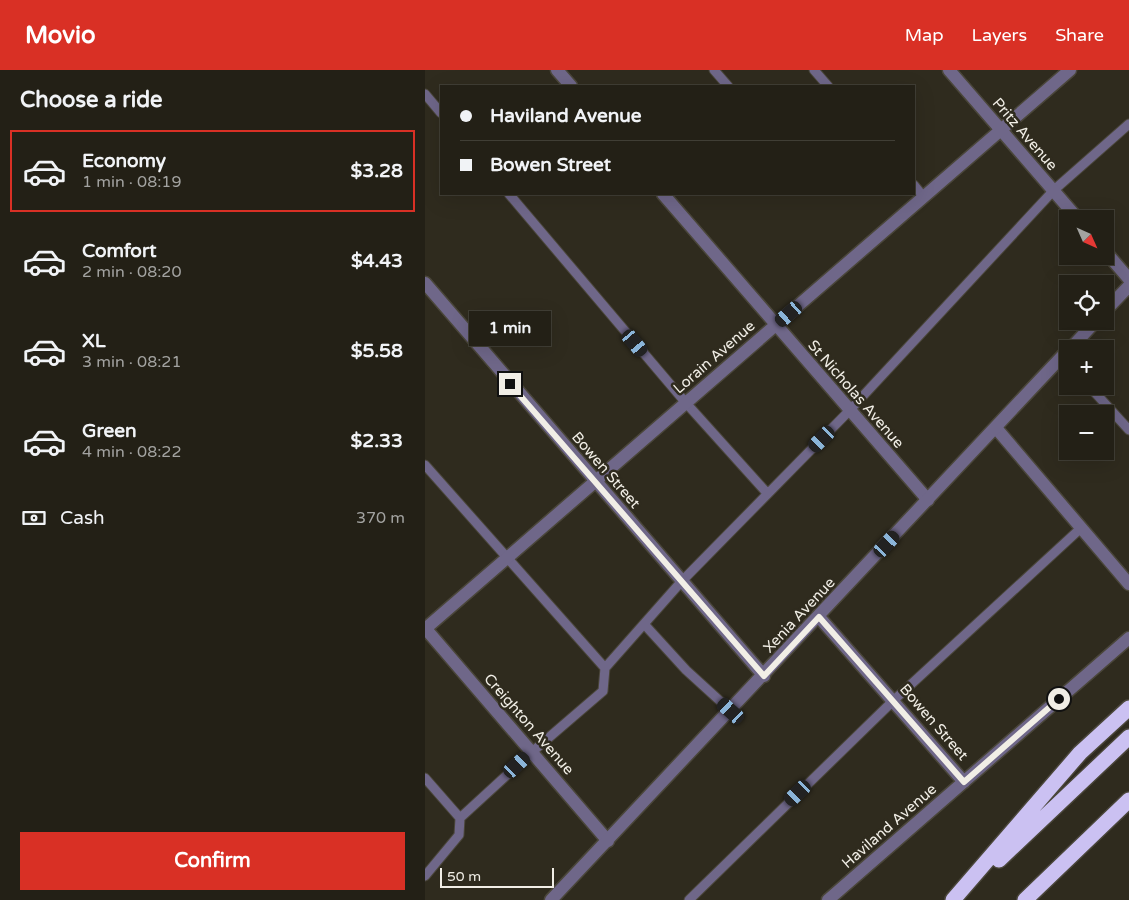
<!DOCTYPE html>
<html lang="en">
<head>
<meta charset="utf-8">
<style>
	:root { --surface:#232016; --page:#2b281f; --text:#f1f3f6; --muted:#a3a3a1; --line:#403e35; --accent:#d93025 }
	body { margin:0; font-family:"Varela Round",sans-serif; background:var(--page); color:var(--text); height:100vh; display:flex; flex-direction:column; font-size:19px; white-space:nowrap }
	* { box-sizing:border-box; margin:0 }
	p { font-size:16px; color:var(--muted) }
	.icon { flex:none; width:28px; height:28px; fill:none; stroke:currentColor; stroke-width:2; stroke-linecap:round; stroke-linejoin:round }
	.map { position:relative; flex:1; overflow:hidden }
	.drawer { display:flex; flex-direction:column; background:var(--surface); width:425px }
	.drawer>* { flex:none }
	.top-card { position:absolute; left:15px; top:15px; width:475px; height:110px; border-radius:0px; box-shadow:0 5px 20px #0002,0 0 0 1px var(--line); display:grid; align-content:center; height:110px; padding:0 20px; background:var(--surface) }
	.needle { width:32px; rotate:135deg }
	.buttons { position:absolute; left:634px; top:140px; display:grid; gap:10px }
	.buttons a { display:grid; place-items:center; width:55px; height:55px; border-radius:0px; background:var(--surface); box-shadow:0 5px 20px #0002,0 0 0 1px var(--line); font-size:25px }
	.scale { position:absolute; left:15px; bottom:12px; width:114px; box-sizing:border-box; padding-left:5px; border:2px solid #f1eee6; border-top:0; font-size:14px; line-height:18px; white-space:nowrap; color:#f1eee6; -webkit-text-stroke:4px #2f2b1e; paint-order:stroke }
	.end { position:absolute; width:22px; height:22px; margin:-11px; border:6px solid #f1eee6; background:#111; box-shadow:0 0 0 2px #111 }
	.from { border-radius:50% }
	.bubble { position:absolute; height:35px; border-radius:0px; background:var(--surface); box-shadow:0 5px 20px #0002,0 0 0 1px var(--line); font-size:16px; font-weight:700; line-height:35px; text-align:center }
	.car { position:absolute; width:15px; height:30px; margin:-15px -8px; border-radius:6px; box-shadow:0 0 4px 1px #0007; background:linear-gradient(#222 24%,#8ab4d8 0 40%,#222 0 76%,#8ab4d8 0 86%,#222 0) }
	.top-card b { display:flex; align-items:center; gap:18px; height:48px; font-size:19px }
	.top-card b+b { border-top:1px solid var(--line) }
	.top-card i { width:12px; height:12px; background:var(--text) }
	ul { padding:0; list-style:none }
	li { display:flex; align-items:center; gap:15px; height:82px; margin:0 10px 8px; padding:0 10px; border:2px solid transparent; border-radius:0px }
	li div { flex:1 }
	li b { display:block; font-size:19px }
	li em { font-style:normal; font-weight:700 }
	li.current { border-color:var(--accent) }
	li>.icon { width:45px; height:45px; stroke-width:1.5 }
	h2 { padding:0 20px; font-size:22px; line-height:60px }
	.pay { display:flex; align-items:center; gap:12px; height:55px; padding:0 20px; font-size:19px }
	.pay p { margin-inline-start:auto }
	.primary-button { display:flex; gap:10px; margin-top:auto; padding:10px 20px }
	.primary-button a { flex:1; height:58px; border-radius:0px; background:var(--accent); color:#fff; font-size:20px; font-weight:700; line-height:58px; text-align:center }
	header { display:flex; align-items:center; gap:30px; box-sizing:border-box; height:70px; padding:0 25px; background:var(--accent); color:#fff }
	header strong { font-size:24px }
	nav { display:flex; gap:28px; margin-inline-start:auto; font-size:18px }
	main { display:flex; flex:1; min-height:0 }
	.map>svg:first-child { display:block }
	.lines { fill:none; stroke-linecap:round; stroke-linejoin:round }
	.service-casing { stroke:#4a463a; stroke-width:11 }
	.minor-casing { stroke:#4a463a; stroke-width:15 }
	.tertiary-casing { stroke:#4a463a; stroke-width:15 }
	.motorway-casing { stroke:#4a463a; stroke-width:18 }
	.service { stroke:#6f6789; stroke-width:9 }
	.minor { stroke:#6f6789; stroke-width:12 }
	.tertiary { stroke:#6f6789; stroke-width:12 }
	.motorway { stroke:#cbc1f2; stroke-width:15 }
	.route { stroke:#f1eee6; stroke-width:6 }
	.labels { text-anchor:middle; dominant-baseline:central; stroke-width:5; stroke-linejoin:round; paint-order:stroke }
	.street-label { font-size:15px; fill:#f1eee6; stroke:#2f2b1e }
</style>
</head>
<body>
<header>
<strong>Movio</strong>
<nav><a>Map</a><a>Layers</a><a>Share</a></nav>
</header>
<main>
<section class="drawer">
<h2>Choose a ride</h2>
<ul>
<li class="current"><svg class="icon" aria-label="car" viewBox="0 0 24 24"><path d="M5 17H2v-5l4-1 3-4h7l3 4 3 1v5h-3M9 17h6M6 11h13"/><circle cx="7" cy="17" r="2"/><circle cx="17" cy="17" r="2"/></svg><div><b>Economy</b><p>1 min · 08:19</p></div><em>$3.28</em></li>
<li><svg class="icon" aria-label="car" viewBox="0 0 24 24"><path d="M5 17H2v-5l4-1 3-4h7l3 4 3 1v5h-3M9 17h6M6 11h13"/><circle cx="7" cy="17" r="2"/><circle cx="17" cy="17" r="2"/></svg><div><b>Comfort</b><p>2 min · 08:20</p></div><em>$4.43</em></li>
<li><svg class="icon" aria-label="car" viewBox="0 0 24 24"><path d="M5 17H2v-5l4-1 3-4h7l3 4 3 1v5h-3M9 17h6M6 11h13"/><circle cx="7" cy="17" r="2"/><circle cx="17" cy="17" r="2"/></svg><div><b>XL</b><p>3 min · 08:21</p></div><em>$5.58</em></li>
<li><svg class="icon" aria-label="car" viewBox="0 0 24 24"><path d="M5 17H2v-5l4-1 3-4h7l3 4 3 1v5h-3M9 17h6M6 11h13"/><circle cx="7" cy="17" r="2"/><circle cx="17" cy="17" r="2"/></svg><div><b>Green</b><p>4 min · 08:22</p></div><em>$2.33</em></li>
</ul>
<div class="pay"><svg class="icon" aria-label="cash" viewBox="0 0 24 24"><path d="M3 7h18v10H3z"/><circle cx="12" cy="12" r="2"/></svg>Cash<p>370 m</p></div>
<div class="primary-button"><a>Confirm</a></div>
</section>
<div class="map">
<svg width="704" height="830" viewBox="0 0 704 830">
	<rect width="100%" height="100%" fill="#2f2b1e"/>
	<g class="lines">
		<defs>
			<path id="service" d="M289,0L303,16
				M389,0L403,16
				M0,24L16,43
				M489,115L498,126
				M84,124L261,333L342,423
				M664,316L704,360
				M0,395L180,598
				M219,554L261,600L306,641
				M0,708L35,748
				M0,806L34,765L35,748L107,682L178,621L180,598L256,512L424,341L629,120L704,54
				M264,830L469,630L656,458"/>
			<path id="minor" d="M132,0L146,16
				M524,0L653,149
				M238,124L503,430
				M680,181L704,209
				M0,213L339,606
				M571,358L704,514
				M394,547L539,712
				M0,558L183,771
				M0,559L645,0
				M403,830L704,568"/>
			<path id="tertiary" d="M680,241L704,216
				M645,279L671,251
				M126,830L642,281"/>
			<path id="motorway" d="M574,790L704,667
				M528,830L655,683L704,638
				M600,830L704,730"/>
		</defs>
		<use href="#service" class="service-casing"/>
		<use href="#minor" class="minor-casing"/>
		<use href="#tertiary" class="tertiary-casing"/>
		<use href="#motorway" class="motorway-casing"/>
		<use href="#service" class="service"/>
		<use href="#minor" class="minor"/>
		<use href="#tertiary" class="tertiary"/>
		<use href="#motorway" class="motorway"/>
	</g>
	<g class="lines">
		<path class="route" d="M85,314L339,606L394,547L539,712L634,629"/>
	</g>
	<g class="labels">
		<g class="street-label">
			<text transform="translate(600 64) rotate(49)">Pritz Avenue</text>
			<text transform="translate(289 287) rotate(-41)">Lorain Avenue</text>
			<text transform="translate(431 324) rotate(49)">St Nicholas Avenue</text>
			<text transform="translate(181 400) rotate(49)">Bowen Street</text>
			<text transform="translate(374 545) rotate(-47)">Xenia Avenue</text>
			<text transform="translate(509 652) rotate(49)">Bowen Street</text>
			<text transform="translate(104 654) rotate(49)">Creighton Avenue</text>
			<text transform="translate(464 756) rotate(-41)">Haviland Avenue</text>
		</g>
	</g>
</svg>
<div class="buttons">
<a><svg class="needle" viewBox="-14 -14 28 28"><path d="M0-13l5 13h-10z" fill="#e53935"/><path d="M0 13l5-13h-10z" fill="#a3a3a1"/></svg></a>
<a><svg class="icon" aria-label="locate" viewBox="0 0 24 24"><circle cx="12" cy="12" r="6"/><path d="M12 2v4M12 18v4M2 12h4M18 12h4"/></svg></a>
<a>+</a>
<a>−</a>
</div>
<div class="scale">50 m</div>
<i class="end from" style="left:634px;top:629px"></i>
<i class="end" style="left:85px;top:314px"></i>
<div class="bubble" style="left:44px;top:241px;width:82px">1 min</div>
<i class="car" style="left:364px;top:244px;rotate:229deg"></i>
<i class="car" style="left:210px;top:273px;rotate:140deg"></i>
<i class="car" style="left:397px;top:369px;rotate:225deg"></i>
<i class="car" style="left:462px;top:474px;rotate:43deg"></i>
<i class="car" style="left:306px;top:641px;rotate:312deg"></i>
<i class="car" style="left:92px;top:695px;rotate:47deg"></i>
<i class="car" style="left:373px;top:723px;rotate:226deg"></i>
<div class="top-card">
<b><i class="from"></i>Haviland Avenue</b>
<b><i></i>Bowen Street</b>
</div>
</div>
</main>
</body>
</html>
